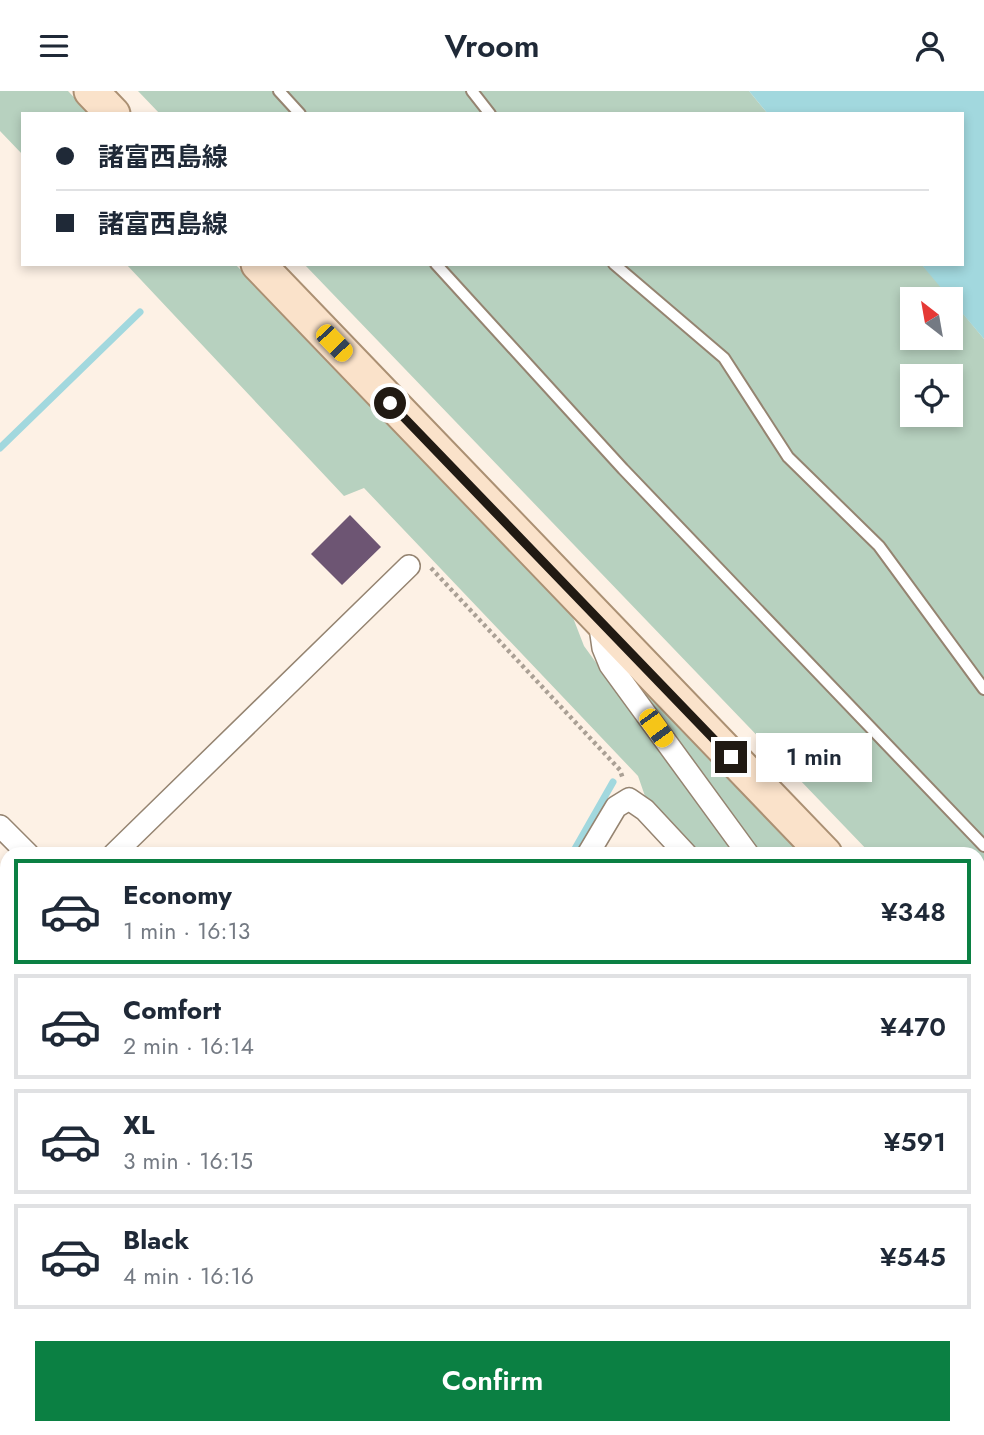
<!DOCTYPE html>
<html lang="en">
<head>
<meta charset="utf-8">
<style>
	:root { --surface:#fff; --page:#f6f6f7; --text:#1f2937; --muted:#747a83; --line:#e0e1e3; --accent:#0b8043 }
	body { margin:0; font-family:Jost,"Noto Sans JP",sans-serif; background:var(--page); color:var(--text); height:100vh; display:flex; flex-direction:column; font-size:26px; white-space:nowrap }
	* { box-sizing:border-box; margin:0 }
	p { font-size:23px; color:var(--muted) }
	.icon { flex:none; width:38px; height:38px; fill:none; stroke:currentColor; stroke-width:2; stroke-linecap:round; stroke-linejoin:round }
	.map { position:relative; flex:1; overflow:hidden }
	.panel { position:absolute; left:0px; top:756px; width:985px; height:588px; display:flex; flex-direction:column; background:var(--surface); border-radius:21px 21px 0 0; box-shadow:0 4px 10px #0003 }
	.panel>* { flex:none }
	.top-card { position:absolute; left:21px; top:21px; width:943px; height:154px; border-radius:0px; box-shadow:0 4px 10px #0003; display:grid; align-content:center; height:154px; padding:0 35px; background:var(--surface) }
	.needle { width:46px; rotate:329deg }
	.fabs { position:absolute; left:900px; top:196px; display:grid; gap:14px }
	.fabs a { display:grid; place-items:center; width:63px; height:63px; border-radius:0px; background:var(--surface); box-shadow:0 4px 10px #0003; font-size:35px }
	.end { position:absolute; width:32px; height:32px; margin:-16px; border:9px solid #211a13; background:#fff; box-shadow:0 0 0 4px #fff }
	.from { border-radius:50% }
	.bubble { position:absolute; height:49px; border-radius:0px; background:var(--surface); box-shadow:0 4px 10px #0003; font-size:23px; font-weight:600; line-height:49px; text-align:center }
	.car { position:absolute; width:21px; height:42px; margin:-21px -10px; border-radius:9px; box-shadow:0 0 5px 2px #0007; background:linear-gradient(#f5c518 24%,#345 0 40%,#f5c518 0 76%,#345 0 86%,#f5c518 0) }
	.top-card b { display:flex; align-items:center; gap:24px; height:66px; font-size:26px }
	.top-card b+b { border-top:2px solid var(--line) }
	.top-card i { width:18px; height:18px; background:var(--text) }
	ul { padding:12px 0 0; list-style:none }
	li { display:flex; align-items:center; gap:21px; height:105px; margin:0 14px 10px; padding:0 21px; border:4px solid var(--line); border-radius:0px }
	li div { flex:1 }
	li b { display:block; font-size:26px }
	li em { font-style:normal; font-weight:600 }
	li.selected { border-color:var(--accent) }
	li>.icon { width:63px; height:63px; stroke-width:1.5 }
	.button { display:flex; gap:14px; margin-top:auto; padding:14px 35px }
	.button a { flex:1; height:80px; border-radius:0px; background:var(--accent); color:#fff; font-size:28px; font-weight:600; line-height:80px; text-align:center }
	header { display:flex; justify-content:space-between; align-items:center; height:91px; padding:0 35px; background:var(--surface); font-size:32px; font-weight:600 }
	.map>svg:first-child { display:block }
	.green { fill:#b7d1bf; fill-rule:evenodd }
	.water { fill:#a2d8de }
	.lines { fill:none; stroke-linecap:round; stroke-linejoin:round }
	.stream { stroke:#a2d8de; stroke-width:7 }
	.building { fill:#6d5573 }
	.service-casing { stroke:#958471; stroke-width:14 }
	.minor-casing { stroke:#958471; stroke-width:24 }
	.primary-casing { stroke:#ab9073; stroke-width:37 }
	.path { stroke:#aaa095; stroke-width:4.5; stroke-dasharray:3.5 3.5; stroke-linecap:butt }
	.service { stroke:#fff; stroke-width:10 }
	.minor { stroke:#fff; stroke-width:21 }
	.primary { stroke:#fae2ca; stroke-width:33 }
	.route { stroke:#211a13; stroke-width:9 }
</style>
</head>
<body>
<header><svg class="icon" aria-label="menu" viewBox="0 0 24 24"><path d="M4 6h16M4 12h16M4 18h16"/></svg>Vroom<svg class="icon" aria-label="person" viewBox="0 0 24 24"><circle cx="12" cy="8" r="4"/><path d="M4 21q1-7 8-7t8 7"/></svg></header>
<div class="map">
<svg width="984" height="1344" viewBox="0 0 984 1344">
	<rect width="100%" height="100%" fill="#fdf1e5"/>
	<path class="green" d="M0,0H68L90,23H23V64L0,40Z
		M138,0H749L768,23H160Z
		M126,173H235L572,524L584,555L735,763H697L646,708L638,685L364,397L344,405Z
		M304,173H921L929,181L984,248V880L978,874V763H871ZM912,208H950V247H912ZM912,285H950V324H912Z
		M633,587L802,763H758Z"/>
	<path class="water" d="M749,0H984V248L921,173H962V23H768Z
		M0,1277L7,1284V1337H59L66,1344H0Z"/>
	<g class="lines">
		<path class="stream" d="M0,357L140,221
			M572,763L613,691
			M962,1337L969,1344
			M127,1344L134,1337
			M816,1344L824,1337"/>
	</g>
	<path class="building" d="M350,424L381,456L342,494L311,463Z
		M978,1201L984,1205V1242L978,1238Z
		M845,1337H883L876,1344H838Z
		M886,1337H930L923,1344H893Z"/>
	<g class="lines">
		<defs>
			<path id="service" d="M279,0L300,23
				M472,0L490,23
				M436,173L623,378L984,755
				M614,173L724,267L788,366L879,455L984,598"/>
			<path id="minor" d="M599,529L603,557L610,574L748,763
				M0,735L28,763
				M114,763L409,475
				M588,763L616,716L629,708L645,719L686,763
				M0,873L7,867
				M978,999L984,1004
				M978,1063L984,1068
				M0,1241L7,1248
				M978,1263L984,1256
				M95,1337L102,1344
				M615,1337L623,1344
				M765,1337L772,1344
				M708,1344L714,1337
				M793,1344L801,1337"/>
			<path id="primary" d="M91,0L113,23
				M258,173L825,763
				M978,923L984,929"/>
		</defs>
		<use href="#service" class="service-casing"/>
		<use href="#minor" class="minor-casing"/>
		<use href="#primary" class="primary-casing"/>
		<path class="path" d="M431,477L620,679L623,688"/>
		<use href="#service" class="service"/>
		<use href="#minor" class="minor"/>
		<use href="#primary" class="primary"/>
	</g>
	<g class="lines">
		<path class="route" d="M390,312L731,666"/>
	</g>
</svg>
<div class="fabs">
<a><svg class="needle" viewBox="-14 -14 28 28"><path d="M0-13l5 13h-10z" fill="#e53935"/><path d="M0 13l5-13h-10z" fill="#747a83"/></svg></a>
<a><svg class="icon" aria-label="locate" viewBox="0 0 24 24"><circle cx="12" cy="12" r="6"/><path d="M12 2v4M12 18v4M2 12h4M18 12h4"/></svg></a>
</div>
<i class="end from" style="left:390px;top:312px"></i>
<i class="end" style="left:731px;top:666px"></i>
<div class="bubble" style="left:756px;top:642px;width:116px">1 min</div>
<i class="car" style="left:334px;top:252px;rotate:136deg"></i>
<i class="car" style="left:656px;top:637px;rotate:144deg"></i>
<div class="top-card">
<b><i class="from"></i>諸富西島線</b>
<b><i></i>諸富西島線</b>
</div>
<section class="panel">
<ul>
<li class="selected"><svg class="icon" aria-label="car" viewBox="0 0 24 24"><path d="M5 17H2v-5l4-1 3-4h7l3 4 3 1v5h-3M9 17h6M6 11h13"/><circle cx="7" cy="17" r="2"/><circle cx="17" cy="17" r="2"/></svg><div><b>Economy</b><p>1 min · 16:13</p></div><em>¥348</em></li>
<li><svg class="icon" aria-label="car" viewBox="0 0 24 24"><path d="M5 17H2v-5l4-1 3-4h7l3 4 3 1v5h-3M9 17h6M6 11h13"/><circle cx="7" cy="17" r="2"/><circle cx="17" cy="17" r="2"/></svg><div><b>Comfort</b><p>2 min · 16:14</p></div><em>¥470</em></li>
<li><svg class="icon" aria-label="car" viewBox="0 0 24 24"><path d="M5 17H2v-5l4-1 3-4h7l3 4 3 1v5h-3M9 17h6M6 11h13"/><circle cx="7" cy="17" r="2"/><circle cx="17" cy="17" r="2"/></svg><div><b>XL</b><p>3 min · 16:15</p></div><em>¥591</em></li>
<li><svg class="icon" aria-label="car" viewBox="0 0 24 24"><path d="M5 17H2v-5l4-1 3-4h7l3 4 3 1v5h-3M9 17h6M6 11h13"/><circle cx="7" cy="17" r="2"/><circle cx="17" cy="17" r="2"/></svg><div><b>Black</b><p>4 min · 16:16</p></div><em>¥545</em></li>
</ul>
<div class="button"><a>Confirm</a></div>
</section>
</div>
</body>
</html>
